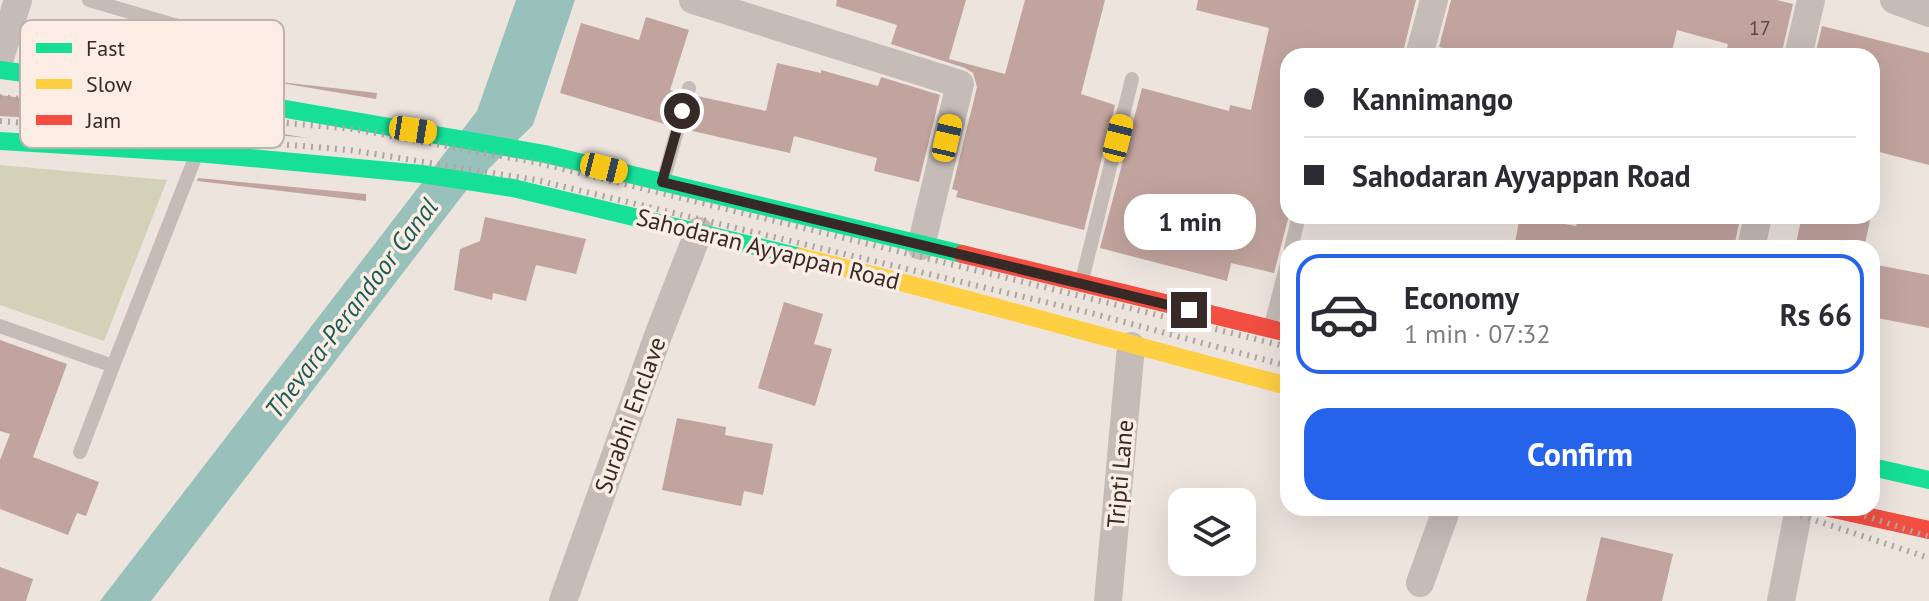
<!DOCTYPE html>
<html lang="en">
<head>
<meta charset="utf-8">
<style>
	:root { --surface:#fff; --page:#f2f2f3; --text:#2b2b33; --muted:#7c7c81; --line:#e1e1e2; --accent:#2563eb }
	body { margin:0; font-family:"PT Sans",sans-serif; background:var(--page); color:var(--text); height:100vh; display:flex; flex-direction:column; font-size:30px; white-space:nowrap }
	* { box-sizing:border-box; margin:0 }
	p { font-size:26px; color:var(--muted) }
	.icon { flex:none; width:44px; height:44px; fill:none; stroke:currentColor; stroke-width:2; stroke-linecap:round; stroke-linejoin:round }
	.map { position:relative; flex:1; overflow:hidden }
	.panel { position:absolute; left:1280px; top:240px; width:600px; height:276px; display:flex; flex-direction:column; background:var(--surface); border-radius:24px; box-shadow:0 8px 32px #0002 }
	.panel>* { flex:none }
	.top-card { position:absolute; left:1280px; top:48px; width:600px; height:176px; border-radius:24px; box-shadow:0 8px 32px #0002; display:grid; align-content:center; height:176px; padding:0 24px; background:var(--surface) }
	.fabs { position:absolute; left:1168px; top:488px; display:grid; gap:16px }
	.fabs a { display:grid; place-items:center; width:88px; height:88px; border-radius:16px; background:var(--surface); box-shadow:0 8px 32px #0002; font-size:40px }
	.end { position:absolute; width:36px; height:36px; margin:-18px; border:10px solid #362926; background:#fff; box-shadow:0 0 0 4px #fff }
	.from { border-radius:50% }
	.bubble { position:absolute; height:56px; border-radius:24px; background:var(--surface); box-shadow:0 8px 32px #0002; font-size:26px; font-weight:800; line-height:56px; text-align:center }
	.car { position:absolute; width:24px; height:48px; margin:-24px -12px; border-radius:10px; box-shadow:0 0 6px 2px #0007; background:linear-gradient(#f5c518 24%,#345 0 40%,#f5c518 0 76%,#345 0 86%,#f5c518 0) }
	.top-card b { display:flex; align-items:center; gap:28px; height:76px; font-size:30px }
	.top-card b+b { border-top:2px solid var(--line) }
	.top-card i { width:20px; height:20px; background:var(--text) }
	ul { padding:14px 0 0; list-style:none }
	li { display:flex; align-items:center; gap:24px; height:120px; margin:0 16px 12px; padding:0 8px; border:4px solid transparent; border-radius:24px }
	li div { flex:1 }
	li b { display:block; font-size:30px }
	li em { font-style:normal; font-weight:800 }
	li.active { border-color:var(--accent) }
	li>.icon { width:72px; height:72px; stroke-width:1.5 }
	.button { display:flex; gap:16px; margin-top:auto; padding:16px 24px }
	.button a { flex:1; height:92px; border-radius:24px; background:var(--accent); color:#fff; font-size:32px; font-weight:800; line-height:92px; text-align:center }
	.map>svg:first-child { display:block }
	.green { fill:#d1d2b7 }
	.water { fill:#98c1bc }
	.building { fill:#c2a49e }
	.lines { fill:none; stroke-linecap:round; stroke-linejoin:round }
	.lane { stroke:#c6bcb7; stroke-width:14 }
	.street { stroke:#c6bcb7; stroke-width:28 }
	.fast { stroke:#16e098; stroke-width:18 }
	.slow { stroke:#ffcf43; stroke-width:18 }
	.jam { stroke:#f24e42; stroke-width:18 }
	.rail { stroke:#ada5a2; stroke-width:6; stroke-dasharray:2 6; stroke-linecap:butt }
	.route { stroke:#362926; stroke-width:10 }
	.labels { text-anchor:middle; dominant-baseline:central; stroke-width:7; stroke-linejoin:round; paint-order:stroke }
	.number-label { font-size:20px; fill:#594844 }
	.street-label { font-size:24px; fill:#362926; stroke:#fbede4 }
	.water-label { font-size:26px; font-style:italic; fill:#185b57; stroke:#fbede4 }
	.key { fill:#fbede4; stroke:#c0b2ab; stroke-width:2 }
	.key-label { font-size:22px; fill:#362926 }
</style>
</head>
<body>
<div class="map">
<svg width="1929" height="601" viewBox="0 0 1929 601">
	<rect width="100%" height="100%" fill="#ede4de"/>
	<path class="green" d="M0,165L167,180L104,341L0,305Z"/>
	<path class="water" d="M516,0H575L533,125L465,192L151,601H100L477,111Z"/>
	<path class="building" d="M837,0H966L949,59L1005,74L1025,0H1105L1081,94L1115,105L1084,230L956,197L958,191L952,189L977,87L973,73L965,68L891,44L897,25L836,6Z
		M1198,0H1416L1402,56H1288V219L1274,273L1231,263L1227,281L1100,248L1142,88L1229,111L1230,105L1251,110L1269,28L1196,10Z
		M1451,0H1777L1793,4L1781,56H1740L1726,52L1728,44L1677,30L1671,56H1475L1439,47Z
		M646,17L689,30L670,90L677,92L668,125L560,93L581,23L639,40Z
		M1822,26L1929,53V165L1872,150V56H1815Z
		M777,63L821,73V70L878,86L881,77L940,95L919,182L874,171L877,158L794,136L790,153L688,130L697,96L766,111Z
		M263,80L377,93L376,99Z
		M0,95L253,129L308,138L199,128L0,116Z
		M198,178L366,194V201L197,181Z
		M1520,216L1576,226L1579,216H1718L1739,223L1734,248H1514Z
		M1802,216H1871L1864,248H1795Z
		M485,217L586,239L576,274L536,265L526,301L493,293L492,300L454,290L460,249L480,241Z
		M1872,264L1929,275V328L1872,317Z
		M784,302L823,314L814,344L832,349L815,406L758,388Z
		M0,340L67,364L33,457L99,482L86,516L77,513L68,535L0,509V460L10,434L0,431Z
		M677,418L726,427L725,435L773,444L763,495L744,491L741,506L662,490Z
		M1601,537L1673,554L1662,601H1586Z
		M0,567L33,579L26,601H0Z"/>
	<g class="lines">
		<path class="lane" d="M89,0L229,41L254,96
			M664,178L689,88
			M1291,248L1299,216
			M1082,280L1132,79
			M1271,325L1288,260
			M0,326L113,366L195,158
			M80,452L113,366"/>
		<path class="street" d="M693,0L960,84L921,246
			M1894,0L1929,13
			M1419,56L1434,0
			M1798,56L1811,0
			M0,58L18,0
			M1751,248L1758,216
			M1420,583L1447,508
			M563,601L659,333L699,231
			M1108,601L1131,346
			M1781,601L1799,508"/>
		<path class="fast" d="M0,70L257,104L545,154L962,254
			M0,141L197,153L422,174L513,188L800,257
			M1872,467L1929,480"/>
		<path class="slow" d="M800,257C964,296 1125,344 1288,386"/>
		<path class="jam" d="M962,254L1288,333
			M1829,508L1929,530"/>
		<path class="rail" d="M0,97L353,129L539,163L1288,347
			M0,121L350,150L536,180L1091,313L1288,366
			M1778,508L1929,558
			M1842,508L1929,537"/>
	</g>
	<g class="lines">
		<path class="route" d="M682,111L662,182L1189,310"/>
	</g>
	<g class="labels">
		<g class="number-label">
			<text x="1760" y="28">17</text>
		</g>
		<g class="street-label">
			<text transform="translate(768 249) rotate(14)">Sahodaran Ayyappan Road</text>
			<text transform="translate(630 415) rotate(-70)">Surabhi Enclave</text>
			<text transform="translate(1120 474) rotate(-85)">Tripti Lane</text>
		</g>
		<g class="water-label">
			<text transform="translate(351 308) rotate(-53)">Thevara-Perandoor Canal</text>
		</g>
	</g>
	<rect x="20" y="20" width="264" height="128" rx="12" class="key"/>
	<rect x="36" y="43" width="36" height="10" fill="#16e098"/>
	<rect x="36" y="79" width="36" height="10" fill="#ffcf43"/>
	<rect x="36" y="115" width="36" height="10" fill="#f24e42"/>
	<g class="key-label">
		<text x="86" y="56">Fast</text>
		<text x="86" y="92">Slow</text>
		<text x="86" y="128">Jam</text>
	</g>
</svg>
<div class="fabs">
<a><svg class="icon" aria-label="layers" viewBox="0 0 24 24"><path d="M12 4l9 5-9 5-9-5zM3 14l9 5 9-5"/></svg></a>
</div>
<i class="end from" style="left:682px;top:111px"></i>
<i class="end" style="left:1189px;top:310px"></i>
<div class="bubble" style="left:1124px;top:194px;width:132px">1 min</div>
<i class="car" style="left:413px;top:130px;rotate:99deg"></i>
<i class="car" style="left:947px;top:138px;rotate:13deg"></i>
<i class="car" style="left:1118px;top:138px;rotate:14deg"></i>
<i class="car" style="left:604px;top:168px;rotate:104deg"></i>
<div class="top-card">
<b><i class="from"></i>Kannimango</b>
<b><i></i>Sahodaran Ayyappan Road</b>
</div>
<section class="panel">
<ul>
<li class="active"><svg class="icon" aria-label="car" viewBox="0 0 24 24"><path d="M5 17H2v-5l4-1 3-4h7l3 4 3 1v5h-3M9 17h6M6 11h13"/><circle cx="7" cy="17" r="2"/><circle cx="17" cy="17" r="2"/></svg><div><b>Economy</b><p>1 min · 07:32</p></div><em>Rs 66</em></li>
</ul>
<div class="button"><a>Confirm</a></div>
</section>
</div>
</body>
</html>
